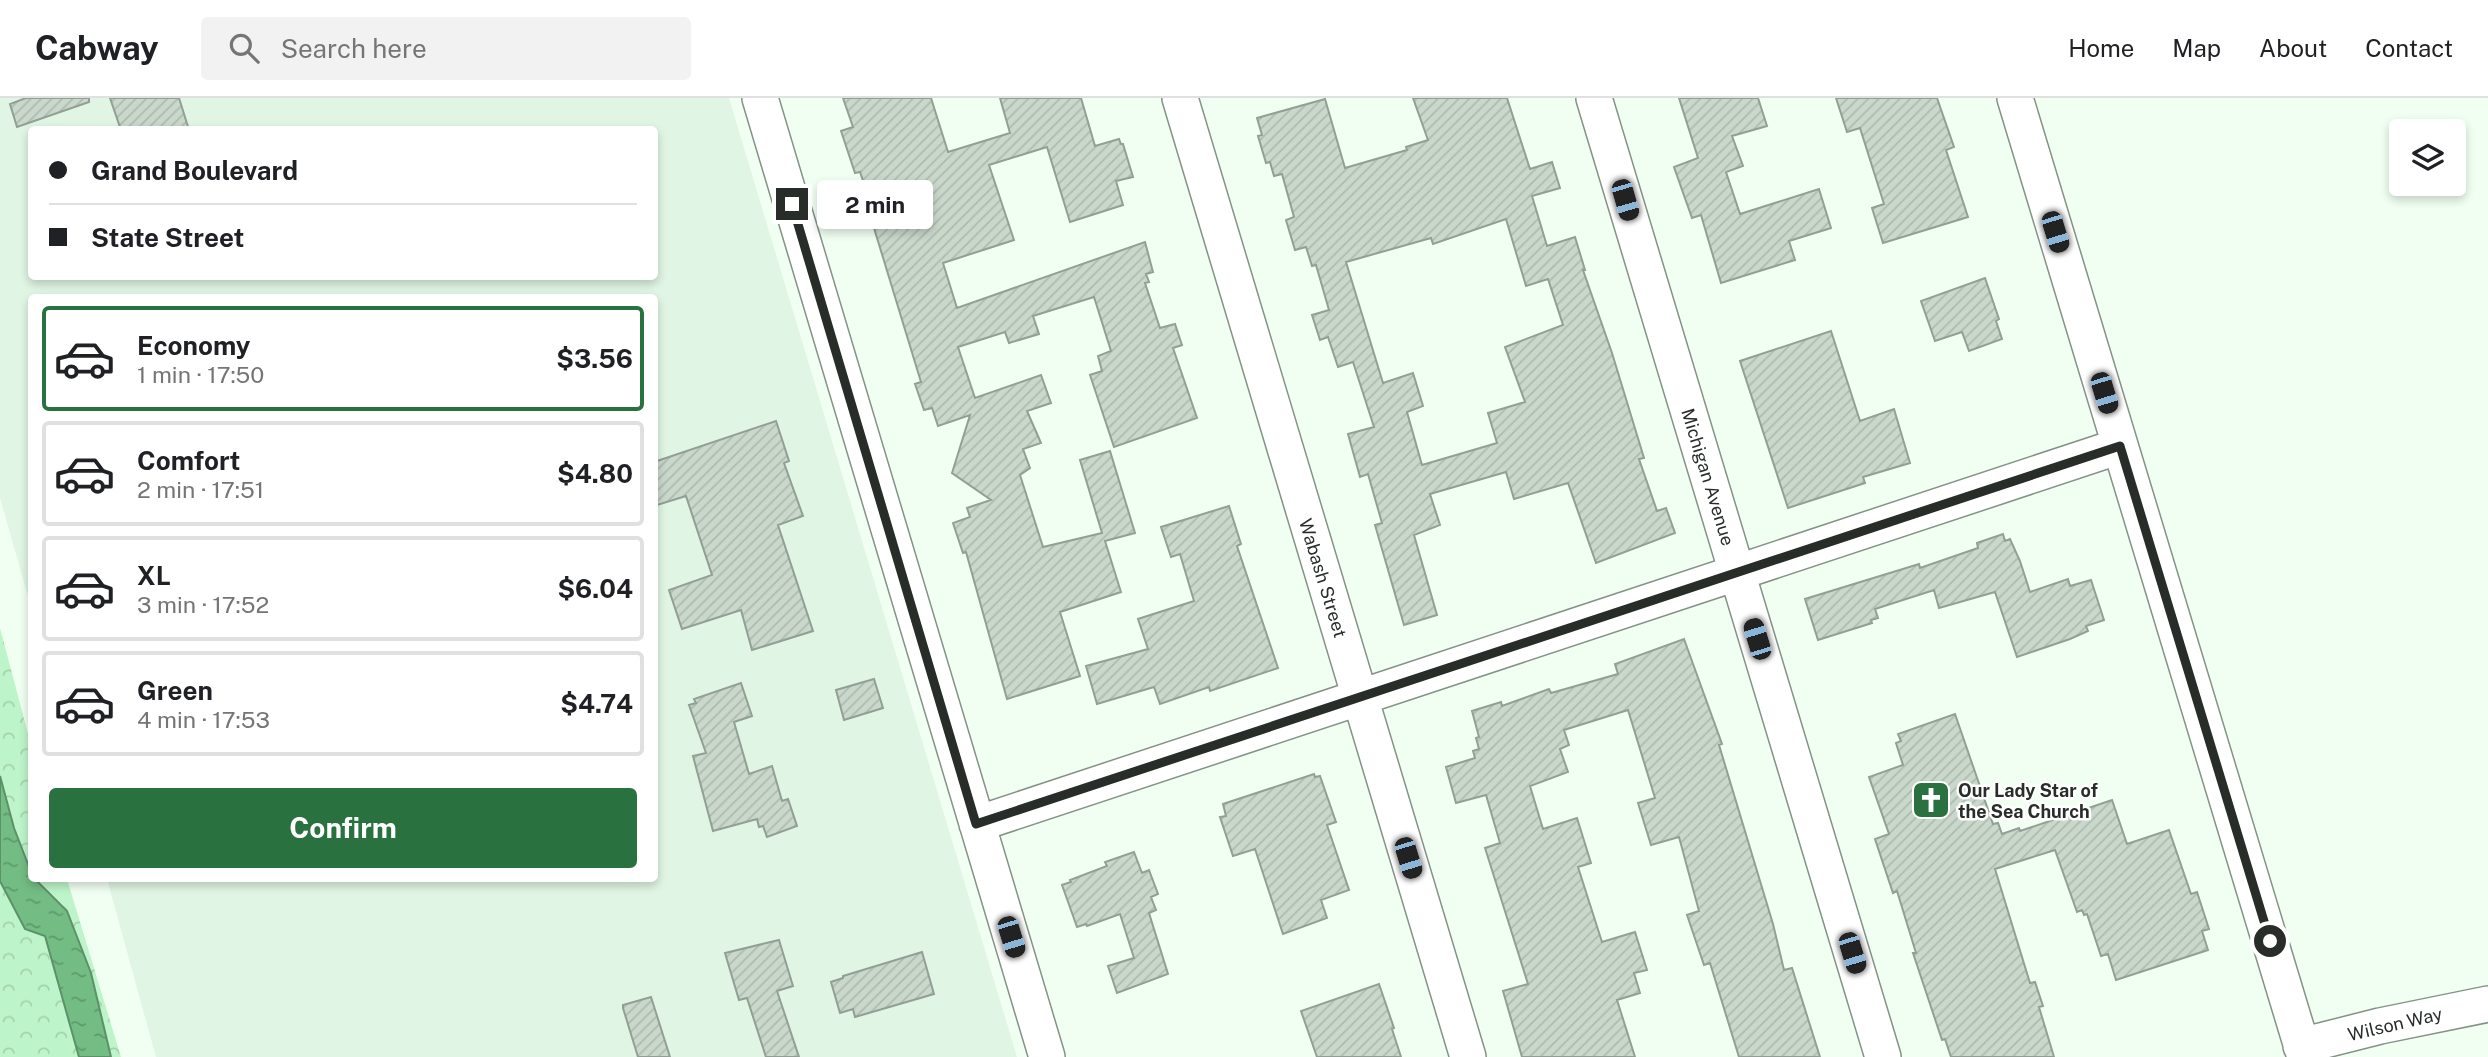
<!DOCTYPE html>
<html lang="en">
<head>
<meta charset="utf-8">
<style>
	:root { --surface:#fff; --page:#f2f2f2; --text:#202124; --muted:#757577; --line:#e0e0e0; --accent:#29723f }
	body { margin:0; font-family:"Public Sans",sans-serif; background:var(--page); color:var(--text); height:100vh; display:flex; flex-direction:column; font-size:26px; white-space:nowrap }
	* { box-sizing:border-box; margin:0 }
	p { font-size:23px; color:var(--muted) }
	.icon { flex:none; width:38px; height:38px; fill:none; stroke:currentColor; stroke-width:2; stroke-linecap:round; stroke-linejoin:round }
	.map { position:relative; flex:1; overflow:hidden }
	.drawer { position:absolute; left:28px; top:196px; width:630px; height:588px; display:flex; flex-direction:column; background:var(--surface); border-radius:7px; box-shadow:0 4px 10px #0003 }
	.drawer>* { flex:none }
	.hud { position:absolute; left:28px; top:28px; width:630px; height:154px; border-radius:7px; box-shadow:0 4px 10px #0003; display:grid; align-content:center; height:154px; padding:0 21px; background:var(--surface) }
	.buttons { position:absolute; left:2389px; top:21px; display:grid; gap:14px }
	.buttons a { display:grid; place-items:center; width:77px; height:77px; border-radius:7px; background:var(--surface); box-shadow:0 4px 10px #0003; font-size:35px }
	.end { position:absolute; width:32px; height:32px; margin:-16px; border:9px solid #282d29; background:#fff; box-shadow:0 0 0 4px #fff }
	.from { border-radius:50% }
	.bubble { position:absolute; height:49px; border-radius:7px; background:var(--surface); box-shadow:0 4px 10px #0003; font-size:23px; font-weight:700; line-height:49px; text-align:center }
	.car { position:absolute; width:21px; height:42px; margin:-21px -10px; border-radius:9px; box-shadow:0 0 5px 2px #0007; background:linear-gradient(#222 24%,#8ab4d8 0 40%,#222 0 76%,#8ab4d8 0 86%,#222 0) }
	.hud b { display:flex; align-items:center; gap:24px; height:66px; font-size:26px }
	.hud b+b { border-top:2px solid var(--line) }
	.hud i { width:18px; height:18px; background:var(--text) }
	ul { padding:12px 0 0; list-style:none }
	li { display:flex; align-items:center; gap:21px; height:105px; margin:0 14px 10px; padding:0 7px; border:4px solid var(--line); border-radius:7px }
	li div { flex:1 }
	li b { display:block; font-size:26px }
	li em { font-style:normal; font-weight:700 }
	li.active { border-color:var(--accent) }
	li>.icon { width:63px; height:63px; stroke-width:1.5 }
	.button { display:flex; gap:14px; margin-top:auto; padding:14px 21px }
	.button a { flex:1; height:80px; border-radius:7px; background:var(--accent); color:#fff; font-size:28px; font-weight:700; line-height:80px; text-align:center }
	header { display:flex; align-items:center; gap:42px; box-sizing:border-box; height:98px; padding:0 35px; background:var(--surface); border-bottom:2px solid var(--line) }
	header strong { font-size:33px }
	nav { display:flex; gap:38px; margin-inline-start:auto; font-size:24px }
	.search { width:490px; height:63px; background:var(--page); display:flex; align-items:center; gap:18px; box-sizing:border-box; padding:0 24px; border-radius:7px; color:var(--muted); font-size:26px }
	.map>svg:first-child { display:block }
	.built { fill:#e0f5e3; fill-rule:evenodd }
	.park { fill:url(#park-crowns) }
	.water { fill:url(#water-ripples); stroke:#5c9169; stroke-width:2 }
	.building { fill:url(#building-hatch); stroke:#929f94; stroke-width:2; fill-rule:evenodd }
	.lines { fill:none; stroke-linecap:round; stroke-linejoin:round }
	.minor-casing { stroke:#859287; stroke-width:38 }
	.minor { stroke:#fff; stroke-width:35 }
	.route { stroke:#282d29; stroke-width:9 }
	.labels { text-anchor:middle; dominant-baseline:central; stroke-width:5; stroke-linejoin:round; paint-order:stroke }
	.street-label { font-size:18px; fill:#282d29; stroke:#fff }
	.poi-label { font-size:18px; font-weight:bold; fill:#282d29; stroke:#fff; text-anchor:start }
</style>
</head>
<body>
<header>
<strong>Cabway</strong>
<div class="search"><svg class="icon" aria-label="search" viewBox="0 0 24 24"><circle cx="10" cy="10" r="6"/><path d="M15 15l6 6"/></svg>Search here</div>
<nav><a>Home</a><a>Map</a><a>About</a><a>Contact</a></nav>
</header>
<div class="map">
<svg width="2488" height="959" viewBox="0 0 2488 959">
	<defs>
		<pattern id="park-crowns" width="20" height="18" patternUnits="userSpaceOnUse" patternTransform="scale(1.75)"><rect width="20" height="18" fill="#bef4c9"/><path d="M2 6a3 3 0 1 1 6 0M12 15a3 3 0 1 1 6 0" fill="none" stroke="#a3d2ad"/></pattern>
		<pattern id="water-ripples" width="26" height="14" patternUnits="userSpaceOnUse" patternTransform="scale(1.75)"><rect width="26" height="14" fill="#73bc84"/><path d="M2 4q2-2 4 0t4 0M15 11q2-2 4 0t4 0" fill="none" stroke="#5e996c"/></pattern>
		<pattern id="building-hatch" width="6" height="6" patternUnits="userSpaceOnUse" patternTransform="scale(1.75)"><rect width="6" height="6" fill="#cad8cc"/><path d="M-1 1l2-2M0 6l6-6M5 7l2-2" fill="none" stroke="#aebaaf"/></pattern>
	</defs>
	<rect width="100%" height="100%" fill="#f1fff3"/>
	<path class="built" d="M0,0H729L1017,959H156L107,781L654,780V200H32L31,509L0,400ZM32,32H654V178H32Z"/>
	<path class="park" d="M0,530L31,647L32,780L67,781L121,959H0Z"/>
	<path class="water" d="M0,678L14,730L31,774L32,780L35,781L67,813L91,875L111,959H79L45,838L25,831L0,783Z"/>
	<path class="building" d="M26,0H89V4L17,29L10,6Z
		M110,0H179L189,32H121Z
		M843,0H931L948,54L1010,35L1000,0H1081L1095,48L1119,41L1121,46H1123L1133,79L1116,83L1123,107L1070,124L1047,49L989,67L1014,142L943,165L957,210L1145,144L1153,174L1146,176L1149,184L1145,185L1160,230L1175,226L1182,247L1173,250L1197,320L1114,349L1090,277L1102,273L1098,258L1111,253L1094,199L1033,218L1039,236L1009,245L1005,234L958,249L975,300L1041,277L1051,305L1027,313L1041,345L1023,351L1030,370L1020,377L1043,449L1102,435L1080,362L1110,353L1135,435L1105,443L1121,494L1060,514L1080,578L1007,601L966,454L963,455L953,425L970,419L967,410L991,402L952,375L970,317L938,328L932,310L924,312L915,286L921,284L870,117L874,115L860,74L855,75L841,33L853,29Z
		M1413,0H1507L1530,71L1552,64L1560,90L1532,98L1547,148L1575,139L1585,172H1583L1612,255L1644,360L1639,361L1657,413L1666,410L1675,435L1596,465L1568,385L1514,401L1506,374L1430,396L1440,427L1414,437L1437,517L1404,527L1375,427L1382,425L1368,376L1360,379L1348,336L1374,329L1353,264L1338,269L1328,239L1320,242L1312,217L1329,212L1316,167L1312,168L1306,149L1295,152L1286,122L1294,119L1282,76L1274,78L1270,64L1266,65L1258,38L1262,37L1257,20L1325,1L1345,70L1407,52L1406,49L1428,42ZM1506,121L1526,188L1548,181L1563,227L1505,249L1525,304L1488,315L1497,345L1422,367L1407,314L1423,308L1413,275L1383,285L1346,164L1431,140L1433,146Z
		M1679,0H1758L1767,28L1732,38L1743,68L1726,74L1740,116L1819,91L1831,130L1789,143L1795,162L1721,185L1701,117L1692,120L1674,69L1698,60Z
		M1836,0H1937L1954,49L1946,52L1968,119L1883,145L1872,110L1884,106L1860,30L1847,34Z
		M1985,180L1999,221L1996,223L2002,241L1969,253L1962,234L1935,243L1921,203Z
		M1831,233L1860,323L1894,311L1910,365L1863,379L1865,385L1788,410L1740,263Z
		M776,323L789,363L784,365L803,418L778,427L813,533L752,552L741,512L682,531L669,492L712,477L686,398L654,408V364Z
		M1229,408L1241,446L1237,448L1278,570L1210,593L1209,589L1160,606L1154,589L1097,606L1086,568L1148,551L1138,521L1194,503L1180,456L1171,459L1161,429Z
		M2003,436L2005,443L2010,441L2020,463L2030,494L2068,481L2070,488L2091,482L2104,522L2086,528L2088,533L2070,541L2017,559L1995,494L1939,510L1934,492L1875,511L1878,520L1871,522L1872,525L1818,542L1805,501L1919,466L1920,470L1978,450L1977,445Z
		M1684,541L1722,646L1719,647L1773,826L1784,872L1792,870L1820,959H1739L1710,865L1704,867L1687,817L1699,813L1679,739L1651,747L1638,705L1655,700L1628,612L1564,632L1569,647L1560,651L1568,674L1530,688L1543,731L1577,720L1591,765L1578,769L1602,844L1635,834L1647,872L1634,875L1640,895L1617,902L1635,959H1522L1503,893L1528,886L1485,750L1500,745L1486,697L1456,705L1446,669L1475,660L1473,653L1479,651L1476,640L1479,639L1472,613L1501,604L1502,608L1549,591L1551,595L1618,576L1615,566Z
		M874,581L883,610L844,622L836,592Z
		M741,585L752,618L734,624L749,676L772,668L782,703L788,701L797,728L767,739L763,728L759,729L757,721L713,733L693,658L706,655L689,607L696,605L694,601Z
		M1955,616L1993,726L1998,725L2002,736L2019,730L2020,733L2112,702L2127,746L2169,732L2191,796L2197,794L2209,831L2202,833L2208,852L2116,882L2108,856L2101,858L2087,816L2084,817L2082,812L2077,814L2055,752L1995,771L2030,885L2035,884L2043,908L2039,909L2054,959H1951L1945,941L1942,942L1913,855H1916L1897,793L1893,795L1875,741L1889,736L1869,679L1903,667L1896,645L1901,643L1898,636Z
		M1314,676L1315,679L1320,678L1336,724L1327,727L1349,792L1321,802L1327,820L1283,836L1255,751L1233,758L1220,719L1226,718L1223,706Z
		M1134,754L1142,775L1149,772L1158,796L1151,799L1156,812L1149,815L1168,876L1117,895L1108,868L1134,860L1120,816L1087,828L1086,826L1077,829L1062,787L1071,784L1070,782L1107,768L1105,764Z
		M779,842L793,888L777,893L799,959H766L747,900L739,902L725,855Z
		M922,854L934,896L855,919L853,911L840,915L831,884L843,880V878Z
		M1379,886L1394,930L1392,931L1401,959H1317L1301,913Z
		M651,899L670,959H638L623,910V907Z"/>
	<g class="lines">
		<defs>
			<path id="minor" d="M760,0L1047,959
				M1180,0L1468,959
				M1594,0L1883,959
				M2015,0L2305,959
				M977,726L2120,348
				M2301,948L2380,928L2488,906"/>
		</defs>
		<use href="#minor" class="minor-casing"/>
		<use href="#minor" class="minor"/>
	</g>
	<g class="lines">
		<path class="route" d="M792,106L976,726L2120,348L2270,843"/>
	</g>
	<defs>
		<symbol id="church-square" viewBox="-11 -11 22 22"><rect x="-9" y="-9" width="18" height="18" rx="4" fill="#29723f" stroke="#fff"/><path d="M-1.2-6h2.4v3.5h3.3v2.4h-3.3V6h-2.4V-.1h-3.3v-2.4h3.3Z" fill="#fff"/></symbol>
	</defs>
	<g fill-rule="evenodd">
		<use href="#church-square" x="1909" y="680" width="44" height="44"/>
	</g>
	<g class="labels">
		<g class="street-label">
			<text transform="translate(1708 379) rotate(73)">Michigan Avenue</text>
			<text transform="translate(1323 480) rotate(73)">Wabash Street</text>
			<text transform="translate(2395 926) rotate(-13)">Wilson Way</text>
		</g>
		<g class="poi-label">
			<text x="1958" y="692">Our Lady Star of<tspan x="1958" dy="21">the Sea Church</tspan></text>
		</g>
	</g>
</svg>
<div class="buttons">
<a><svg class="icon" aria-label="layers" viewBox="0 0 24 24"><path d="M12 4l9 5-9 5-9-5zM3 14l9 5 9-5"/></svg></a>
</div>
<i class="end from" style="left:2270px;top:843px"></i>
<i class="end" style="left:792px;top:106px"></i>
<div class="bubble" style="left:817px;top:82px;width:116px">2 min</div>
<i class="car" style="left:1625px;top:102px;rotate:164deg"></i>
<i class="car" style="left:2055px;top:134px;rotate:163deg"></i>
<i class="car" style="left:2104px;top:295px;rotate:163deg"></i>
<i class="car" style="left:1757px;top:541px;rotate:343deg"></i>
<i class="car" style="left:1408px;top:760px;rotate:163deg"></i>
<i class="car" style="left:1011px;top:839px;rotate:163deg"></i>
<i class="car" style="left:1852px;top:855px;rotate:163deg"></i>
<div class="hud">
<b><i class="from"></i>Grand Boulevard</b>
<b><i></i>State Street</b>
</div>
<section class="drawer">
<ul>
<li class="active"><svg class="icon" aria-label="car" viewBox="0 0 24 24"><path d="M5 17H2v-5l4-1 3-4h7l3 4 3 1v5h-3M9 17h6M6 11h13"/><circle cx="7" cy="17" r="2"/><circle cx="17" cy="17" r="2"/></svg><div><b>Economy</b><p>1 min · 17:50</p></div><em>$3.56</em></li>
<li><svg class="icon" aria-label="car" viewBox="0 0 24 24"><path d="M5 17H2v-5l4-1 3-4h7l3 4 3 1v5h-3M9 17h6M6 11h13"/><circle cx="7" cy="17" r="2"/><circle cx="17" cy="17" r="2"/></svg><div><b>Comfort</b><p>2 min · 17:51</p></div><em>$4.80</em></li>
<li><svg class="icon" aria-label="car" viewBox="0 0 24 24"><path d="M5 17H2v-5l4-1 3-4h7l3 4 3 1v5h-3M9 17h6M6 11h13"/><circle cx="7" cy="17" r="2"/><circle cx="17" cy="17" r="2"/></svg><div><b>XL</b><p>3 min · 17:52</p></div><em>$6.04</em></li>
<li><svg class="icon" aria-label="car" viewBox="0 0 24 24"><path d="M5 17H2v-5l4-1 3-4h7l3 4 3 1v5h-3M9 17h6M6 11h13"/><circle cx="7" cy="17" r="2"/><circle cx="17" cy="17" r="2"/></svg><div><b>Green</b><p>4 min · 17:53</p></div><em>$4.74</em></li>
</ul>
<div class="button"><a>Confirm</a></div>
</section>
</div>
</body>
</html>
